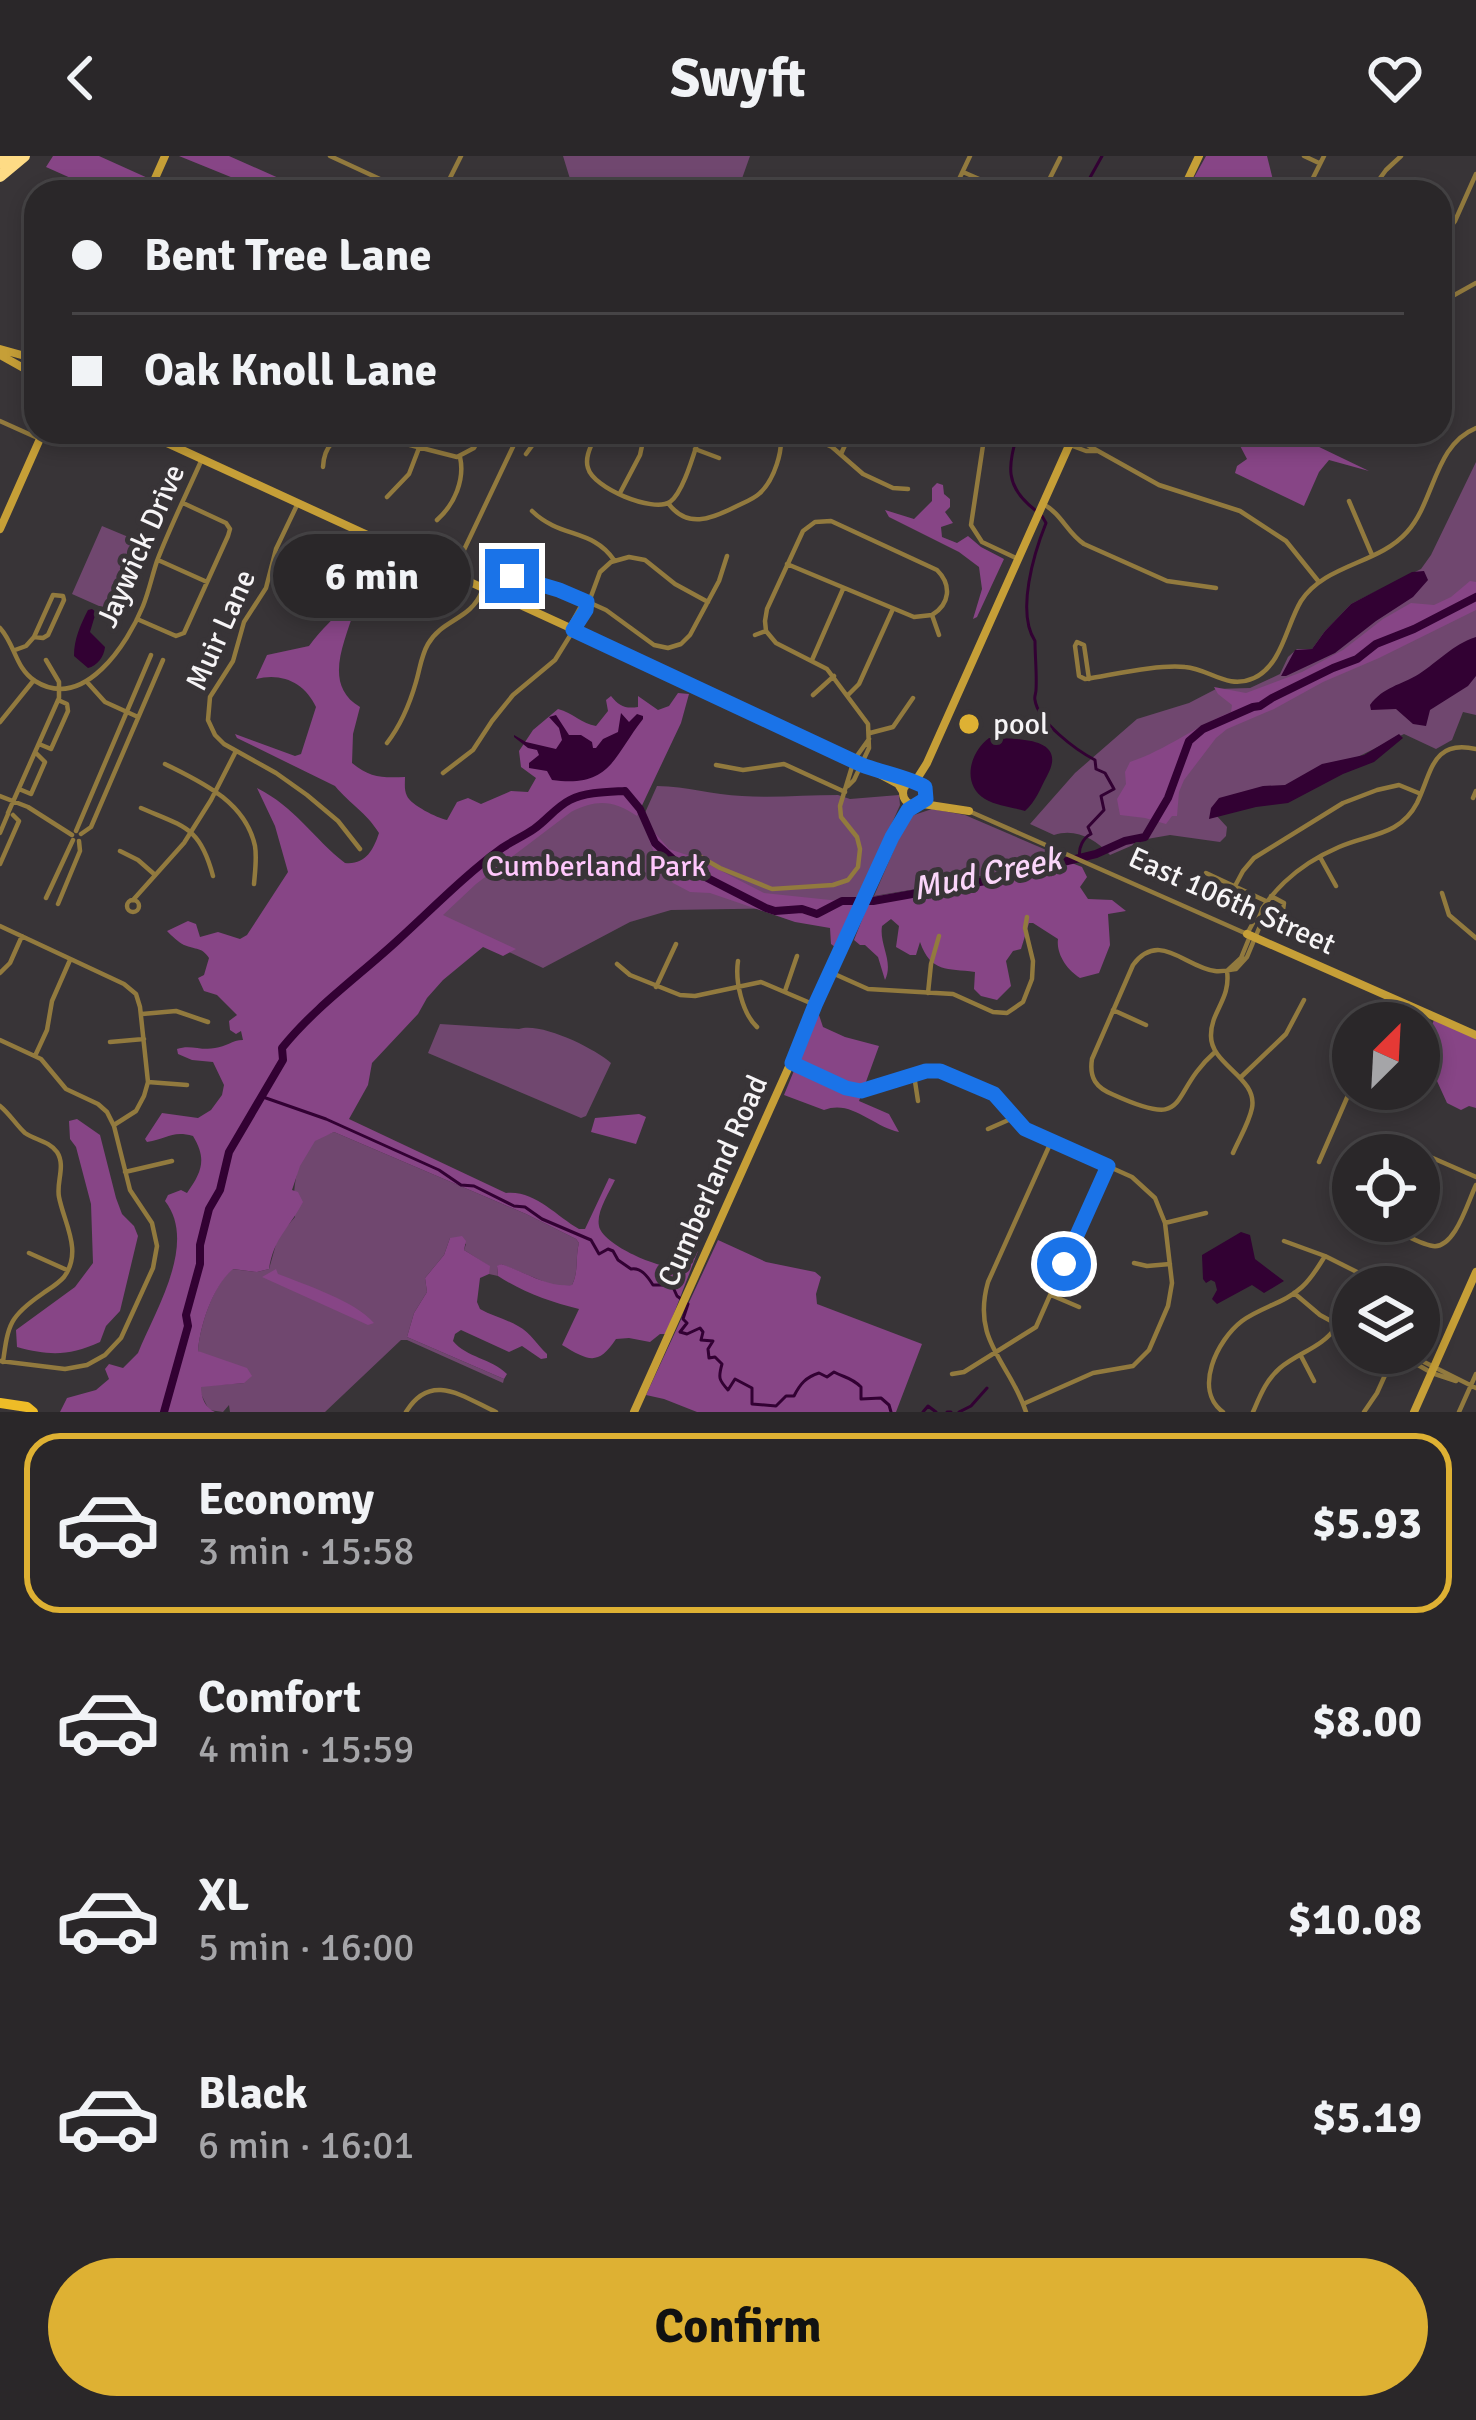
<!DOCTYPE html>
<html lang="en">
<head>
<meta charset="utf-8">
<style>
	:root { --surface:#2a2729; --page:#363335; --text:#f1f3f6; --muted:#a5a5a8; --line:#464446; --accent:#deb133 }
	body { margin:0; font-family:Signika,sans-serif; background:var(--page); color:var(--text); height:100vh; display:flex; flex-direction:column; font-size:45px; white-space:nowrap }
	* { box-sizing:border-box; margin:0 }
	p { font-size:39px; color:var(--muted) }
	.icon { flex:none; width:66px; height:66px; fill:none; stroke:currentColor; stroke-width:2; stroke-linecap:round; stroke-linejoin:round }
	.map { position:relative; height:1256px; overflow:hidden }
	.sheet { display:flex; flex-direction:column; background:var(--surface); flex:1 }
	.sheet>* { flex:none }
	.top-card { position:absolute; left:24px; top:24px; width:1428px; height:264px; border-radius:36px; box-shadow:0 6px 18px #0003,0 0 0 3px var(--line); display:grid; align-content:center; height:264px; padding:0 48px; background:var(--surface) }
	.needle { width:78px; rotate:24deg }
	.fabs { position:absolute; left:1332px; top:846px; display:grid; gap:24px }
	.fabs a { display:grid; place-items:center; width:108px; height:108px; border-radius:50%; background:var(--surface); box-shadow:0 6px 18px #0003,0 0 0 3px var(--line); font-size:60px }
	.end { position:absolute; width:54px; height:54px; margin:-27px; border:15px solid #1a73e8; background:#fff; box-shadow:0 0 0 6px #fff }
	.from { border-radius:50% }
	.bubble { position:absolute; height:84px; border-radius:42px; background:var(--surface); box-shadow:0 6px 18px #0003,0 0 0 3px var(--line); font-size:39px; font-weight:800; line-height:84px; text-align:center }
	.top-card b { display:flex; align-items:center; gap:42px; height:114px; font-size:45px }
	.top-card b+b { border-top:3px solid var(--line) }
	.top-card i { width:30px; height:30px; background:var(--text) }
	ul { padding:21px 0 0; list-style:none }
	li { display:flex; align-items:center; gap:36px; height:180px; margin:0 24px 18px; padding:0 24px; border:6px solid transparent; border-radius:36px }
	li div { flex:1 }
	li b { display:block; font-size:45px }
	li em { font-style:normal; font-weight:800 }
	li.active { border-color:var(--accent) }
	li>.icon { width:108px; height:108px; stroke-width:1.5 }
	.action { display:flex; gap:24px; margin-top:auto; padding:24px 48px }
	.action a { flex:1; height:138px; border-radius:72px; background:var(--accent); color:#111; font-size:48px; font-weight:800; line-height:138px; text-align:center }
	header { display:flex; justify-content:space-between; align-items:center; height:156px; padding:0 48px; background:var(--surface); font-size:54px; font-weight:800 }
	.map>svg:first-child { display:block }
	.green { fill:#70476f }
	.forest { fill:#874586 }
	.water { fill:#320133 }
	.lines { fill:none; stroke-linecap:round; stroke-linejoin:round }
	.stream { stroke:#320133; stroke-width:3 }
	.river { stroke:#320133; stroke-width:8 }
	.street { stroke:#927a3e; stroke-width:4.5 }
	.secondary { stroke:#c69f37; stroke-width:8 }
	.primary { stroke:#eebc27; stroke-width:10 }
	.highway { stroke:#fedb85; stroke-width:12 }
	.route { stroke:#1a73e8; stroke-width:15 }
	.poi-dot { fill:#deb133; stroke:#383437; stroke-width:4.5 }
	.labels { text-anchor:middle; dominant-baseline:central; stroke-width:10; stroke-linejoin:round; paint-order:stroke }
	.street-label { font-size:30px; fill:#f6f4f6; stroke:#383437 }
	.poi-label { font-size:30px; fill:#f6f4f6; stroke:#383437; text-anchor:start }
	.park-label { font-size:30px; fill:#ffc7fc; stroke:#383437 }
	.water-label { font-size:33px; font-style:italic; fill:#fbd6fa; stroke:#383437 }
</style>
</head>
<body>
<header><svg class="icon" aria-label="back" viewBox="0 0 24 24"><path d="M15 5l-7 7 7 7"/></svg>Swyft<svg class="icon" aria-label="heart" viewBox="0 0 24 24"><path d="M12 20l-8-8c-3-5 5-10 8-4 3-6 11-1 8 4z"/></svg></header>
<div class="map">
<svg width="1476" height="1256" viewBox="0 0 1476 1256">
	<rect width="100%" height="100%" fill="#383437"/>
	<path class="green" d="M563,0H750L739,31L742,36H574Z
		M1476,306V559L1463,556L1452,584L1436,593L1404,578L1279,640L1216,659L1227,671L1226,680L1220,686L1170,679L1147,683L1110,699C1095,683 1076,672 1054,679L1030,668L1075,617L1137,563L1189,547L1216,533L1250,532L1280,518L1288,501L1297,493H1312L1325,475L1351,448L1421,413L1431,399Z
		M102,370L138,385L108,454L72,438Z
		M657,630C687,630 713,639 742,640C774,642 807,639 838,639L850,643L899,639L900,649L855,751L671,754L630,766L543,812L431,759L577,644L625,638L644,659Z
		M932,653L965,659L1065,702L1044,704L952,727L874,740L908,661Z
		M440,868L519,873C541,866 594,892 611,907L586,960L581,962L428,897Z
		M334,976L526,1058L576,1083L579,1087C575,1102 579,1115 572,1129L557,1131L501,1108L497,1111L498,1120L489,1118V1110L464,1094L466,1088L450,1082L444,1099L425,1122L427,1136L414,1157L407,1181L504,1223L503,1227L407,1184H401L325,1256H230L229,1249L223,1256L209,1254L201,1238V1230L244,1227L198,1195C200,1169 213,1130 232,1113L257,1116L269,1113L278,1081L295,1061C292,1037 295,1002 315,984C320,980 327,979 334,976Z"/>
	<path class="forest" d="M53,0H99L150,23L144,36H102L46,11Z
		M179,0H229L310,36H268Z
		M1206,0H1267L1273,24L1268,36H1186Z
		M1240,276H1288L1369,315L1329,304L1319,316L1304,350L1235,317L1237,310L1247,303L1237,284Z
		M937,327L943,329L944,338L950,343V351L945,356L953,367L941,371L942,381L957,387L968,380L981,391L1004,403L977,461L973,463L982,433L979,411L959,396L889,361L885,354L914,363L932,345V332Z
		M1470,425L1476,426V454L1379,502L1323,526L1274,553L1227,573L1216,582L1184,624L1179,636L1177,660H1172L1166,668L1145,662L1120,659L1117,643L1126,628L1125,616L1130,606C1166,594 1196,570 1231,556L1232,549L1218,538L1214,531L1246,537L1302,516L1343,494L1383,463L1411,447L1434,449L1451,441Z
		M350,447L354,449V455C344,488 323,529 360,551L353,578L352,607C370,622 383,622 405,621C405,628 404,634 407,640C411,649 437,662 447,664L457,646L468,642L481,648L511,635L528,636L536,622L521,611L519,595L533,574L558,553C573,557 582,568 596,570L608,555L606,544L611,540C619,550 625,553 638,551V540L658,554L669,550L678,537L689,538L681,567L637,660C613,644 597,643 571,656L476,728L443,759L516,793L503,800L483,791L443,824L427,842L418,858L372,907L368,929L349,963L506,1037C535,1034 556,1060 579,1073H585L609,1022L615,1024C609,1037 596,1056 599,1070C602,1088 657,1112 674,1111C685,1110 692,1104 698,1095L666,1178H660L650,1186L629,1182L616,1183C598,1210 589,1205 562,1189L579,1153C550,1146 523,1136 498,1120L497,1110L501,1108C524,1115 547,1132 572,1129C579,1115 575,1102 579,1087L576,1083L526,1058L334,976L315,985L300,1010L292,1034L298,1036L303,1046C289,1073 274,1081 269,1113L257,1116L233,1113C213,1130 200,1169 198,1195L247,1212L252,1220L244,1227L201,1231C201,1241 205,1252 215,1256H60L67,1242L96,1234L109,1223L105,1213L109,1208L123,1212L138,1197C155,1155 198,1087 165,1045L168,1039L181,1034L187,1037C202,1016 207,1003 193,980C172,974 167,983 147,986L145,983L162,957L198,962L211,954L222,939L224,929L213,906L192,904L178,898L177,893C190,888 201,895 215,892C226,891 232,884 243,884L241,875L236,878L230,874L229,865L237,859L217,839L204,835L198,822L204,819L209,802C202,791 196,794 184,789C178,786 172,780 167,775L188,765L196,768L200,781L218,776L240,783L247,779L288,716L275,670L257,632C295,651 313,682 345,707C365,709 373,695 379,677C365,655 351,649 335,630L237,582L235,578L295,600L301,598L316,551C305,527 282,516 256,523L267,499L309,490C321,474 335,460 350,447Z
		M654,676L669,693L696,702L764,737L859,747L835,791L831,788L830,772L795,766L710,737L690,736L673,727L660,710L649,684Z
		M1051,699L1082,711L1087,721L1080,731L1088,743L1112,744L1126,755L1108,758L1110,789L1099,817L1080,822C1067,814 1056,798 1058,783L1033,767H1029L1021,793L1013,795L1006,805L1011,830L997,844L981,840L974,833L975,816C947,812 931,817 920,786L916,799H910L896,791L899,770L891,763L882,770C879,789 894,805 885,824L878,801L865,789H860L854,784L871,741L985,722Z
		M818,856L823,871L845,881L879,890L859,945L889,958L899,976C872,970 851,943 824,954L784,939Z
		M1434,864L1476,882V952L1469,950L1461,954L1447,947L1437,925L1424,927V935L1412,933L1405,936V933H1419V898Z
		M639,958L646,961L636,988L591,976L595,962Z
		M77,963L100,979L116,1042L122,1058L134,1070L138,1080L120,1155L106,1170L100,1186C69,1200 50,1200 17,1191L16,1174L75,1131L93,1107L91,1048L76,991L70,983L69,965Z
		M462,1080L466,1085L464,1094L490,1110L489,1118L480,1122L477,1146L480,1153C492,1160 506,1163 518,1170C531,1177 537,1189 547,1198V1202L541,1203L522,1190L509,1196L461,1174L455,1178L453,1185C467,1202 491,1202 507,1218L504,1223L407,1181L414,1157L427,1136L425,1122L444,1099L450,1082Z
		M718,1084L766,1106L815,1116L821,1121L816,1138L817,1148L922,1188L896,1256H697L664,1243L646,1239Z
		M276,1113L278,1118C306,1129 355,1145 374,1167L368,1169L262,1121Z"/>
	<path class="water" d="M1424,415L1428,424L1413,441L1376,465L1335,497L1286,520H1281L1295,494L1312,493L1325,475L1351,448L1412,416Z
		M92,453L96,456L90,476L105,491C104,501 97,510 88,512L74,500C74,483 80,470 88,454Z
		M1476,481V520L1468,530L1430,554L1426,570L1413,568L1396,553L1371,554L1370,549C1383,531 1401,529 1419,518C1439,505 1452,489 1476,481Z
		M621,557L629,566L637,558L643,560V563C613,601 611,632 552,624L547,615L529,612V607L539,599L537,594L528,592L514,581V579L526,586L556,593L562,584L559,572L549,561L556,559L569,579H581L592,586L593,592H596L603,583L618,576Z
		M1399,578L1403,582L1374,606L1343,618L1288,647L1256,651L1209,663L1211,652L1219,642L1263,630L1285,629L1322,608L1364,599Z
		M989,582C1016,583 1069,580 1047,620C1040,633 1036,645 1025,655C1012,651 997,650 985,643C961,628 970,596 989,582Z
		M1241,1076L1250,1079L1255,1103L1284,1125L1264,1137L1252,1129L1217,1148L1212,1143L1217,1134L1215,1126L1211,1124L1206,1127L1203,1123L1202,1099Z"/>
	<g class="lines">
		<path class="stream" d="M1082,36L1102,0
			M1018,276C1008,310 1004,330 1035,354
			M1042,360L1046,367C1034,397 1016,456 1035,485C1035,501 1037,518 1036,534C1036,537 1034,541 1035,544C1038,566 1076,594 1095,604L1096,613L1105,617L1114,633L1101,640L1104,654L1088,671L1091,678C1083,682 1078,692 1080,701
			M263,941L326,963L439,1014L461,1029L474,1030L514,1050L525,1051L542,1063L591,1084L599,1098L608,1093L613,1095L618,1104L631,1113C641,1111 648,1121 653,1129H672L677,1140L688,1148L683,1163L687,1167L680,1176L687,1178L700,1172L703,1176L701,1184L713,1185L708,1193L709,1202L715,1201L722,1208C718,1222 719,1224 728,1234L735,1223L752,1232V1248L776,1250L786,1240H794C800,1228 806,1221 819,1217L827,1221L834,1216C845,1222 851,1221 861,1231V1243L881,1242L889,1249L891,1256
			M923,1256L928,1250L936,1256
			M947,1256H951
			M959,1256L971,1250L987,1232"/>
		<path class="river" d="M164,1256L188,1170L186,1159L200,1108V1089L209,1053L220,1034L229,996L283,904L282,892C316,850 359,820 398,784C432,753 465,719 502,692C512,685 524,680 534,673C547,664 556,651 570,644C586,636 607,636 625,635L640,653L655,687L676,706L766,752L775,755L802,753L817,758L842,745H873L991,724L1032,710L1059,707L1096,698L1125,685L1145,681L1168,642L1189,585L1203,573L1253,551L1260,550L1272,542L1333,512L1357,503L1376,488L1414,473L1476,441"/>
		<path class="street" d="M330,0L408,36
			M1304,0L1319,7
			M963,16L1009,36
			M443,36L461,0
			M953,36L970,0
			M1043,36L1060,2
			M1306,36L1324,0
			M1370,36L1386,14L1401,0
			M1440,84L1455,65L1476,18
			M1440,147L1476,127
			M0,265L40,283
			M390,276L406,288L457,301L474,292L483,276
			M597,276C593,287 584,300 588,312C593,332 653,357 670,346C684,336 695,293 701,276
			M800,276L832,291L863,318L893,332L908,333
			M985,276L971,369L982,386L1018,403
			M1352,276C1374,286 1393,292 1414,276
			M1073,281L1159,329L1240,355L1286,385L1319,426
			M1070,289L1086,295H1097
			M695,293L719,302
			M526,298L542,276
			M841,298L851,276
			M323,311C324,289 335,281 355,276
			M620,337L640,299L645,276
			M387,341L409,318L419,292
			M1349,345L1372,399
			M298,347L276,393L266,432L244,466L233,505L210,541L208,564L215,579L224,588L276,617L307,639L338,665L360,693
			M668,347C687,373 711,363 735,351C743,347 754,343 760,337C774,324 784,294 780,276
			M1043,348C1062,358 1067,377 1084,388L1167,425L1216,432
			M532,355C561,383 592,372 614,404
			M437,364C455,348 465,323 460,301
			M158,404L207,426
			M787,408L914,461L932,459L939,479
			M453,417L520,276
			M506,417L527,426L566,436L606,454L654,489L668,492L681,488L690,479L719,425L727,400
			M137,463L176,480L184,477L228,380L230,373L226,367L183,347
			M570,470L582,448L587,446
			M0,472C15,488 15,512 35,525C84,556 128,487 143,450C149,435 152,420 157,405C170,371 187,337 202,303
			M755,479L766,475
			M15,494L26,490L34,481L43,482L48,479L64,444L63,440L53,439L34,481
			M812,504L843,433
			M1089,523L1084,489L1077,486L1075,490L1079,520L1085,523C1112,519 1158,508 1185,511C1210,513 1227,534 1254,522C1282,509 1286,470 1301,445C1325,408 1379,408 1407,376C1435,345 1434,289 1476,272
			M87,526L105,546L138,561
			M813,539L834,520
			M848,539L859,528L892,455
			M0,566L34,524
			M870,577L893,571L913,542
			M387,587C400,570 410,547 416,526C420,513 421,500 428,488C442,463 471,464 482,435
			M39,588L51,593L68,555L67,548L58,544
			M165,608C201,626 245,645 255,690C257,702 255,716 254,728
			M716,609L743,614L784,608L845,636
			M443,617L473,594L492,565L513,539L555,504L586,454L600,416L611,406L629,401L645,404L675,428L708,446
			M848,630L854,624L869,592L868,568L827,513L776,487L766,475L765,465L767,453L803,375L815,366L831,365L937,414C952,429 950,448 932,459
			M19,633L31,638L45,606L36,597
			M0,640L28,651L72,679
			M1473,642L1476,635
			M141,652C185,671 200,671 213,720
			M971,656L1247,778C1268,737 1295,710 1339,691C1368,678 1400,680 1417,647C1432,616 1432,583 1476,593
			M8,657L59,542V526L46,504
			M76,675L151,499
			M0,677L8,658
			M81,678L91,671L163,504
			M120,695L138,704L154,718
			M697,699L720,712L772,733L833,729L848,724L858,711L860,693L857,681L841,661L840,650L854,604L869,583
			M1320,701L1336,730
			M0,708L19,665L13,659
			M1206,717L1268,746
			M1235,730L1243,715L1254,702L1343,647L1377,634L1399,629L1421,638
			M1442,737L1449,759L1476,782
			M1271,740L1284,747L1283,754
			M46,742L73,684
			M127 750a6 6 0 1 1 12 0a6 6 0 1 1-12 0Z
			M133,744L184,687L211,644L235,597
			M58,748L80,695L79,685
			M0,770L124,828L136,838L140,851L148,926L144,940L136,955L114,969
			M738,805C735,825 742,857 757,871
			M617,808L630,819L680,839L695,840L761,826L815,849
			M1227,815C1231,843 1211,855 1211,879C1210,909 1258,921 1252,952C1249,967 1239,983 1233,997
			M1227,815L1241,802L1250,780
			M830,816L868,833L953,838L993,856L1007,857L1023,846L1032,823L1033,805L1025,772L1027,761
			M0,817L10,807L22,780
			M656,831L676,788
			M785,835L797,800
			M928,837L931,808L939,780
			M1113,854L1146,869
			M142,858L176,855L208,866
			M1382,867L1394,843
			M0,884L41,903L66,933L98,948L107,956L114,970L130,1034L152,1067L157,1090L153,1112L121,1182L105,1199L87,1209L65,1213L0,1205
			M110,886L144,883
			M1215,896C1166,939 1194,975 1114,939C1096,932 1089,922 1092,903L1133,809C1159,774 1185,811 1215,815C1222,816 1229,814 1236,813L1247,801L1265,758V751
			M35,900L47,874L52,845L70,804
			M792,907L846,932L861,935L926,915L946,917L994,938L1025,973L1132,1021L1155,1042L1165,1067L1172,1127L1168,1150L1149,1194L1133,1210L1093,1217L1023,1248
			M914,919L918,945
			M1240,922L1286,878L1304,844
			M148,926L187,929
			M0,950C10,958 16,969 25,977C35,984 49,985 57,996C66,1010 56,1026 59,1041C64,1067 83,1095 64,1121C58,1128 49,1133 42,1138C10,1160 8,1168 3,1206
			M988,973L1013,962
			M1405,999L1419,996L1476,1021
			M1319,1006L1353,928
			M125,1016L172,1005
			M1382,1065L1387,1070C1401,1076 1418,1088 1433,1090C1455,1093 1468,1045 1476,1029
			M1165,1067L1206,1057
			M1284,1085L1325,1100L1387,1131
			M29,1097L67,1114
			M1134,1107L1147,1110L1170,1108
			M1294,1137L1320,1159L1353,1177
			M1051,1139L1079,1151
			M1397,1197L1432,1217L1456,1225
			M1301,1200L1314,1225
			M1409,1203L1416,1202L1476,1232
			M952,1218L964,1216L1036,1171L1107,1010
			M406,1256C431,1215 463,1241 496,1256
			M1026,1256C1010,1206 971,1186 988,1126L1051,986
			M1223,1256C1193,1234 1217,1184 1242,1165C1261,1151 1285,1147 1302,1131C1312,1122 1318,1111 1325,1100
			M1253,1256C1260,1240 1266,1224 1280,1212C1299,1196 1322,1192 1337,1170
			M1364,1256L1377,1237L1395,1197
			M1459,1256L1476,1218"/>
		<path class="secondary" d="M149,36L165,0
			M1182,36L1199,0
			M0,193L36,203
			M0,199L36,219
			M143,276L823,588L898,628L903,636
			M0,373L43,276
			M880,615L912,626
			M903 637a12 12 0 1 1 24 0a12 12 0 1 1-24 0Z
			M915,626L927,607L1075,276
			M923,648L969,655
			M1247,778L1476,879
			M634,1256L892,681L906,656L918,649
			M1414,1256L1476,1116"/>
		<path class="primary" d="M0,1247L27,1251L33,1256"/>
		<path class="highway" d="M0,6L9,0
			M0,20L24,0"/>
	</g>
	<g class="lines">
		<path class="route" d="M512,420L559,434L587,446L586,454L573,474L862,609C880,616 911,622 925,631L926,643L908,654L892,681L815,849L792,907L846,932L861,935L926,915H940L994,938L1025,973L1108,1010L1064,1108"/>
	</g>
	<circle class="poi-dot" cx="969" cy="568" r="12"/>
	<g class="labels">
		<g class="street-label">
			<text transform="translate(141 390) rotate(-66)">Jaywick Drive</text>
			<text transform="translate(221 474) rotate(-66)">Muir Lane</text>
			<text transform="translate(1232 745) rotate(24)">East 106th Street</text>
			<text transform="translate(713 1025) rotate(-66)">Cumberland Road</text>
		</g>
		<g class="poi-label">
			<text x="993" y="568">pool</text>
		</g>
		<g class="park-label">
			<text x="596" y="710">Cumberland Park</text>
		</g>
		<g class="water-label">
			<text transform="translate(987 718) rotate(-12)">Mud Creek</text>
		</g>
	</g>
</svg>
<div class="fabs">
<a><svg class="needle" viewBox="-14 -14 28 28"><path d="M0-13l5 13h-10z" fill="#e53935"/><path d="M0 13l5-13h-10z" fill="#a5a5a8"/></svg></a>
<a><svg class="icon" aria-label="locate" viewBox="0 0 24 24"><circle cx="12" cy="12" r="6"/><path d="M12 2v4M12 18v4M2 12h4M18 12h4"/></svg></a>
<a><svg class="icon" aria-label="layers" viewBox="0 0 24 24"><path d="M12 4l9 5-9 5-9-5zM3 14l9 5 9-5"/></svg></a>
</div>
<i class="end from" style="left:1064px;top:1108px"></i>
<i class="end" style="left:512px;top:420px"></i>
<div class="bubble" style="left:273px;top:378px;width:198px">6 min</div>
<div class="top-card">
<b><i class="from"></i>Bent Tree Lane</b>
<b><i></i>Oak Knoll Lane</b>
</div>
</div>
<section class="sheet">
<ul>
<li class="active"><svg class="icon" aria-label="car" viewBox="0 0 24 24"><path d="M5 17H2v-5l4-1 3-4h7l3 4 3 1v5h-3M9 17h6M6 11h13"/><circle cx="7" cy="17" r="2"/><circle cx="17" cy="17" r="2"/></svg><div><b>Economy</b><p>3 min · 15:58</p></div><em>$5.93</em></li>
<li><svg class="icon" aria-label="car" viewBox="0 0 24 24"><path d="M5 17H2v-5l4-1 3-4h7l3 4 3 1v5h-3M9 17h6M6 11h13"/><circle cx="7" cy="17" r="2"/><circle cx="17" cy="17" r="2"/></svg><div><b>Comfort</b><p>4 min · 15:59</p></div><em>$8.00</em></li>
<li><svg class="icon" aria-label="car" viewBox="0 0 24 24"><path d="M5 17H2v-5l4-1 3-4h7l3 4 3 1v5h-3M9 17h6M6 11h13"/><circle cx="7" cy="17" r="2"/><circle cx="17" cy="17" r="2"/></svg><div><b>XL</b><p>5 min · 16:00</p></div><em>$10.08</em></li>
<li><svg class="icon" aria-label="car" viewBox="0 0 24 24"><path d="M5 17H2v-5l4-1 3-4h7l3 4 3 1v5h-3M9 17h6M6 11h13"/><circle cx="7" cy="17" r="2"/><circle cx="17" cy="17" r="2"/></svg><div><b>Black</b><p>6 min · 16:01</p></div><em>$5.19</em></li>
</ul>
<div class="action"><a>Confirm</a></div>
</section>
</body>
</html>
